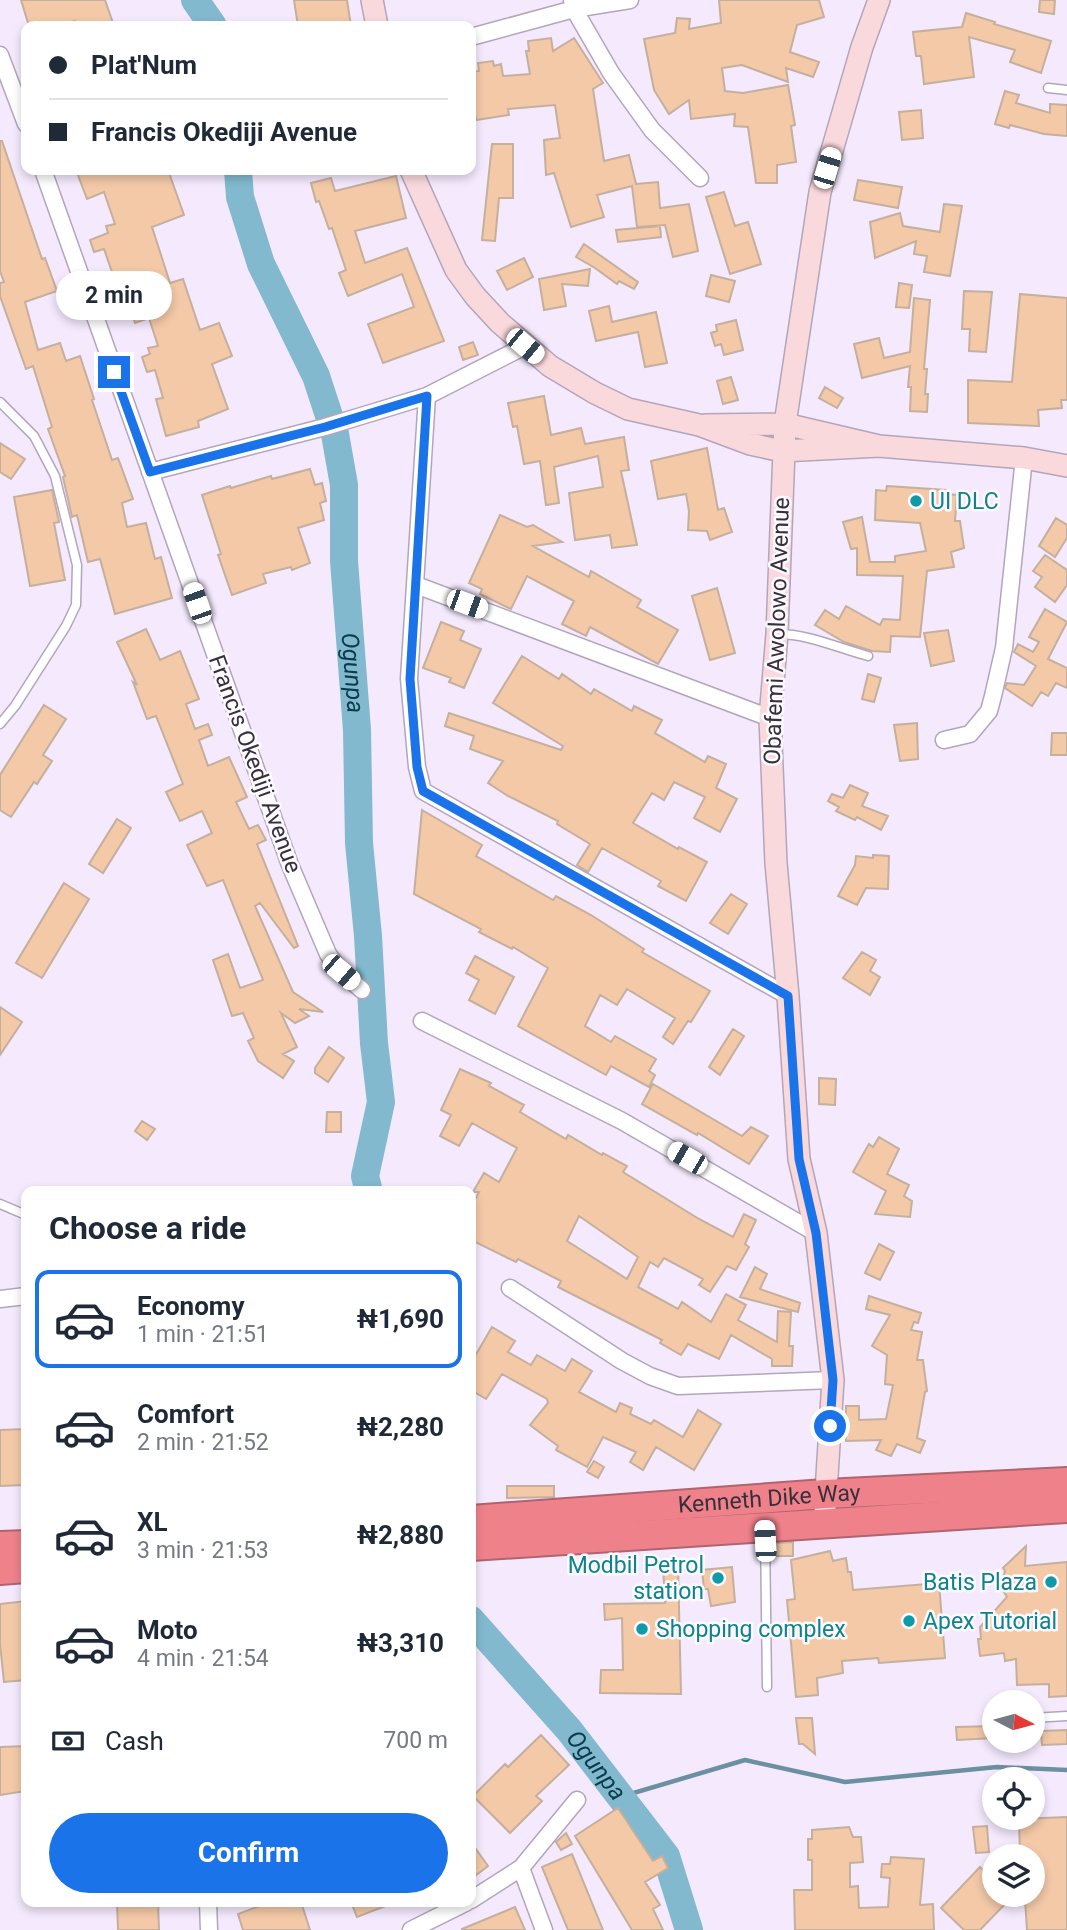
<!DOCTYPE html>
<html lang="en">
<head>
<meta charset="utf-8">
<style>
	:root { --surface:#fff; --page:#f6f6f7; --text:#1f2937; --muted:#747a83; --line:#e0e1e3; --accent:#1a73e8 }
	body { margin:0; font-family:Roboto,sans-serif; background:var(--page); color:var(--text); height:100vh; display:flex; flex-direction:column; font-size:26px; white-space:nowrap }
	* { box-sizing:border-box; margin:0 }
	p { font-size:23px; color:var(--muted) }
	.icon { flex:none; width:38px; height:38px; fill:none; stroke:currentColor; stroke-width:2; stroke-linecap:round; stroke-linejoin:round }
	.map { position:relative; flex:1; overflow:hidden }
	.details { position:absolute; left:21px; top:1186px; width:455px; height:721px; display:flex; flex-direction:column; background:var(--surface); border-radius:14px; box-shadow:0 4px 10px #0003 }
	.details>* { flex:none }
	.hud { position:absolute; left:21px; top:21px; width:455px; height:154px; border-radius:14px; box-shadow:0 4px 10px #0003; display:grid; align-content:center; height:154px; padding:0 28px; background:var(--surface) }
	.needle { width:46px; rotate:96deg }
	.controls { position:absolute; left:982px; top:1690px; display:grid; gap:14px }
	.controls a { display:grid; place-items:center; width:63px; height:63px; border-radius:50%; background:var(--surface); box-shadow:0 4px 10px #0003; font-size:35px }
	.end { position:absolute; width:32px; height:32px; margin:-16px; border:9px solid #1a73e8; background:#fff; box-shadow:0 0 0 4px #fff }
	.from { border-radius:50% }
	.bubble { position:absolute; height:49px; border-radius:24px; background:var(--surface); box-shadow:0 4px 10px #0003; font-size:23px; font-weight:700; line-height:49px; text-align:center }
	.car { position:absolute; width:21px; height:42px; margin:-21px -10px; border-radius:9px; box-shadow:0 0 5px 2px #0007; background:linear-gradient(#fff 24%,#345 0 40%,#fff 0 76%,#345 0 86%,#fff 0) }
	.hud b { display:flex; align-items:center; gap:24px; height:66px; font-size:26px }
	.hud b+b { border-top:2px solid var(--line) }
	.hud i { width:18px; height:18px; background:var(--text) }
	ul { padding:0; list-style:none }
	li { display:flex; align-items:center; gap:21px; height:98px; margin:0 14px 10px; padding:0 14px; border:4px solid transparent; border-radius:14px }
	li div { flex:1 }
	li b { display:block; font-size:26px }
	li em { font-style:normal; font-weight:700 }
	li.on { border-color:var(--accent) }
	li>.icon { width:63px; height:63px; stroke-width:1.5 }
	h2 { padding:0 28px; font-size:32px; line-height:84px }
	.pay { display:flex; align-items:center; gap:18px; height:77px; padding:0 28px; font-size:26px }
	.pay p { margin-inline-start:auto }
	.cta { display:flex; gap:14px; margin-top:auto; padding:14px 28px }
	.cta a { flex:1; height:80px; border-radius:42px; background:var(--accent); color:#fff; font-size:28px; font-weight:700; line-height:80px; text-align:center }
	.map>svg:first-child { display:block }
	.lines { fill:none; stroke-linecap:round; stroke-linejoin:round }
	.stream { stroke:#6b90a2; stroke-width:4.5 }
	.river { stroke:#82b9cf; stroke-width:28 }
	.building { fill:#f3c9a8; stroke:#c5af9d; stroke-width:2; fill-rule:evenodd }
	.lane-casing { stroke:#b3a5bc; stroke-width:11 }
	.street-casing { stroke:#b3a5bc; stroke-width:19 }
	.secondary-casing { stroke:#b3a5bc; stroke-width:24 }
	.highway-casing { stroke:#ae656f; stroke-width:32 }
	.lane { stroke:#fff; stroke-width:8 }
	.street { stroke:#fff; stroke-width:16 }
	.secondary { stroke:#fad9dc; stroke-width:21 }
	.highway { stroke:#ef818b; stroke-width:28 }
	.route { stroke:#1a73e8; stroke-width:9 }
	.culture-dot { fill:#0f9aa8; stroke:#fdfaff; stroke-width:2.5 }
	.labels { text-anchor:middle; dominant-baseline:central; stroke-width:5; stroke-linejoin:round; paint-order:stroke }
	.culture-label { font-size:23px; fill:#0d838f; stroke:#fdfaff; text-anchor:start }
	.street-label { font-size:23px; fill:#36303a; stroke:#fdfaff }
	.water-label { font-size:24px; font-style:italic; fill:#093b4b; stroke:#fdfaff }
</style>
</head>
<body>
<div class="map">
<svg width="1067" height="1930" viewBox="0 0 1067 1930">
	<rect width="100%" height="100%" fill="#f4e9fd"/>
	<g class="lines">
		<path class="stream" d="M620,1797L745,1760L845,1782L997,1767L1067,1770"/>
		<g class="river">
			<path d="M195,0L213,26"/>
			<path id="s1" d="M238,170L240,197L261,264L316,376L335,434L344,485V561L357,730L359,843L368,936L374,1043L381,1102L365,1176L369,1192"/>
			<path id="s2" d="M471,1620L569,1730L666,1856L689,1930"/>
		</g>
	</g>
	<path class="building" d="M21,0H105L114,26H77L75,21L59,26H29Z
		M294,0H347L351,26H298Z
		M719,0H819L824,17L797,25L790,52L819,62L813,77L786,68L788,82L742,65L722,68L725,91L743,93L788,85L795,125L791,126L796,162L777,165V183H756L748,127L734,126L735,114L691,119L689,100L669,114L654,90L644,39L675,33L677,18L690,19L689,29L721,23Z
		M1040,0H1055L1054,14L1039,12Z
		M966,13L995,22L994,24L1051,41L1041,73L1010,62L1015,50L969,37L974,77L924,84L921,56H916L913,32L962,27Z
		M551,38L553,51L574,38L603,83L593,89L604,161L629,155L636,184L658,182L660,208L689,204L698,251L673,257L665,225L637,227L632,186L597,195L604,217L571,227L554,173L546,175L544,140L560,138L555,105L508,109L509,115L476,120L471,89V72L479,71L478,63L493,61L494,66L501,64L503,76L530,74L526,51H529L528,41Z
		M1005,91L1019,95L1016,103L1050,113V104L1067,105V136L1044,134L1010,125L1009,128L995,124Z
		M921,110L923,138L902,140L899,112Z
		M0,141H2L42,259L45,258L57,291L25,302L38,350L60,343L66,361L80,356L94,399L92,400L112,460L118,458L133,499L122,503L127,527L146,523L155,559L161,557L172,598L115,614L100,559L88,562L77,515L72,517L63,477L65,476L48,429L52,427L33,366L26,369L0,296V283L4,282L0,271Z
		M492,144H513V198H499L495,241L482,240Z
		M76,170H168L184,215L152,227L170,283L183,279L200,330L219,323L232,356L212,364L228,409L198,421L199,427L166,436L156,399L163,398L155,370L147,372L142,357L150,354L148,348L158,346L149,318L135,323L124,290L119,292L104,249L94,252L90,240L108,233L106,226L115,224L104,192L87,199Z
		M396,176L406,218L355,231L365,263L407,248L444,341L383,363L368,324L414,307L402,274L348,296L339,273L346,270L332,228L329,229L319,201L316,202L311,183L331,178L335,191Z
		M858,180L902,187L898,208L854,200Z
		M724,192L735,226L748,222L761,264L730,274L706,197Z
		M944,204L962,206L950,276L924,272L927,256L914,254L916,241L875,258L870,222L900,213L903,226L940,232Z
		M660,226L661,237L618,242L616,230Z
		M584,244L638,282L634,289L619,281L617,284L595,268L576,257Z
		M524,258L533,277L507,290L497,271Z
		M590,269L588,286L562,284L566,306L544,310L539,279Z
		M711,275L735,281L729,302L706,296Z
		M899,283L912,285L909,308L896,307Z
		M964,291L992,292L986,352L969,351L970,329H962Z
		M1020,294L1067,298V400H1061L1062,408L1038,410L1039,426L968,423V380L1012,382Z
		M914,298L930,300L924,369H927L925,394H928L927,412L910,411L911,387H908L910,366L862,378L854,344L879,338L884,358L910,352Z
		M609,306L612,322L656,312L667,363L645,367L638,332L596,341L589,311Z
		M736,320L743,350L724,355L721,344L715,346L711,333L717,331L716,325Z
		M473,342L478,355L463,360L459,347Z
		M731,377L738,400L723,404L717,381Z
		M825,387L843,398L837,408L819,398Z
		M544,396L551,435L581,428L585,444L624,437L629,470L621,471L637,545L612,548L610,535L575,540L569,493L603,487L598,456L554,467L559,503L546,505L540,461L524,464L517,426L513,427L508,403Z
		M0,443L25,459L11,479L0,472Z
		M707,448L718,510L724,508L732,532L710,540L707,531L688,530L689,511L686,494L658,499L651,461Z
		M310,469L315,485L322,483L326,501L320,503L324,520L298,528L310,563L292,570L291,567L263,574L266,583L232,595L218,555L221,554L202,495L230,486L231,488L271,476L272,479Z
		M887,486L946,490V494L957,495L955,521H960L964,548L951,552L954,567L927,571L920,637L891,636L890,652L872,651L844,642L815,625L825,610L839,619L846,606L880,625L883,619L900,620L903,576L857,575V548L851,549L843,522L862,517L870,562H895V556L926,551L920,523L875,520L876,490L886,491Z
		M52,490L59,522L54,523L65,580L30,586L14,497Z
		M500,515L527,527L533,525L562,542L533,546L589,577L591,571L641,600L637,607L678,630L658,664L590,627L586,636L562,624L574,601L527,576L511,609L480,594L482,589L469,583Z
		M1056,518L1067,525V538L1055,557L1039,546Z
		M1045,555L1067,570V585L1055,602L1035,587L1042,577L1033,571Z
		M717,588L735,653L710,660L692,596Z
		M1045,609L1067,622L1048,659L1067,668V688L1056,683L1048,696L1041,692L1032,706L1005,688L1007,683L1024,685L1036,666L1014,652L1018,644L1033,652L1039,642L1029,637Z
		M441,622L464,631L460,640L481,649L464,688L449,682L451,678L423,668Z
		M146,629L160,660L180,651L199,699L186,704L195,729L208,724L212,735L199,740L208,766L229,757L247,797L236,802L249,829L258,825L266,840L257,844L298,946L294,948L260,903L255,906L293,992L323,1012L299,1009L309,1016L295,1023L281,1013L297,1047L283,1054L294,1061L283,1078L258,1061L248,1041L254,1038L243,1013L232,1016L213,960L228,954L240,988L263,980L223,880L207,886L187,845L212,833L202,811L180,821L166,792L183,784L156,716L147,719L133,682L137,685L117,642Z
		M948,630L954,661L931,666L924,633Z
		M522,656L559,679L562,674L591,694L594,689L632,711L634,706L662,720L655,733L705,762L708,756L726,764L716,788L737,799L720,832L694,818L705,797L674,782L664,800L652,793L633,823L678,849L679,847L707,862L686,901L658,886L661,881L602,848L588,872L577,865L590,844L557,824L558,821L508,796L488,783L503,761L470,749L474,736L445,726L449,713L561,750L563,746L493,703Z
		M868,674L881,678L874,702L862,699Z
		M44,705L66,719L43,755L52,761L37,784L34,782L11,817L0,810V775Z
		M917,723L918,759L900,761L894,725Z
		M1052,733H1067V755H1051Z
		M850,785L868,793L862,806L888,816L881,830L857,817L855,820L836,811L839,807L828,801L832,794L843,798Z
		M422,810L482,845L476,856L553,900L556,896L591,915L644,949L642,952L710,991L691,1022L688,1021L673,1044L663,1037L675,1018L627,989L617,1005L600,995L585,1026L611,1042L615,1036L656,1059L649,1071L655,1075L649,1087L611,1066L606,1075L518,1026L548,968L513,947L512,949L479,932L481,929L414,894Z
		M117,819L131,828L103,873L89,864Z
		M873,855L889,856L888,889L866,888L857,905L838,896L855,865L856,856L873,858Z
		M64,883L89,899L42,978L16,963Z
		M731,894L747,904L728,934L710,923Z
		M862,952L876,960L870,971L880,977L870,995L843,978Z
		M475,956L514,977L495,1014L469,1000L479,980L466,973Z
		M0,1007L22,1022L0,1055Z
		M733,1029L744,1036L720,1075L709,1067Z
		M329,1047L344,1058L328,1082L315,1073V1068Z
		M460,1069L491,1083L489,1086L524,1105L520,1112L566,1139L568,1135L602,1155L603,1153L627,1166L623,1172L699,1219L733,1237L744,1214L756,1220L745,1244L749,1247L736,1270L727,1266L710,1292L699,1285L703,1279L664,1258L658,1267L650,1262L638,1287L678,1309L682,1302L711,1322L726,1294L746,1305L738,1320L777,1342L778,1311L791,1312L789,1346H793L792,1366H772V1359L731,1335L719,1359L688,1344L681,1355L660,1343L662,1340L558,1287L561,1281L518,1259L516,1262L471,1240V1208L479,1192H473L484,1173L499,1182L517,1148L472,1123L459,1146L440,1136L451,1115L441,1110ZM579,1216L638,1257L627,1279L567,1241Z
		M819,1078L836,1079L835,1105L819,1104Z
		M653,1084L742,1136L751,1127L768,1136L749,1164L698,1133L697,1135L642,1104Z
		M327,1112H341V1132H326Z
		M142,1121L155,1129L147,1140L135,1131Z
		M879,1137L899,1149L887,1174L909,1185L904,1196L912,1201L910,1217L875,1214L886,1191L853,1172L869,1144L873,1147Z
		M879,1244L894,1252L880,1280L865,1273Z
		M755,1267L767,1274L760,1289L800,1303L798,1312L740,1297Z
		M869,1296L921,1313L918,1323L914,1322L911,1330L922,1332L917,1360H923L927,1391L925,1392L917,1438L925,1441L920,1453L897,1444L891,1456L876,1450L881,1440L846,1441V1406H859V1420L886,1419L893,1385L885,1384L887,1355L872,1346L890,1315L866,1309Z
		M492,1327L515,1341L508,1352L531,1365L537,1355L565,1371L572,1359L592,1371L579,1392L616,1412L620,1403L632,1408L630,1414L651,1424L654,1420L683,1437L698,1410L721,1424L694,1470L656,1447L643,1470L630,1462L636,1452L603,1437L587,1467L556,1450L558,1446L530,1425L548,1403L547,1399L502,1374L486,1399L471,1390V1363Z
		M26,1429V1485L0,1486V1430Z
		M594,1461L604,1467L598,1478L587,1472Z
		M507,1486H554V1497L507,1498Z
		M793,1542V1556H776V1543Z
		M1026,1546L1025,1566L1067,1562V1696L1049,1697V1684L1017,1685L1016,1659L1005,1661L1004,1653L980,1656L978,1639H981L980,1627L1007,1597L1001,1587L1005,1571L1003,1568Z
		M830,1551L833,1561L846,1558L848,1572H851L853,1590L939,1583L945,1658L879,1663L878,1658L842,1661L843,1673L817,1678L818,1695L796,1697L787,1600L795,1599L791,1560Z
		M678,1564L681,1694L600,1693L601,1670H623L622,1618L605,1620L604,1604L665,1603L663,1565Z
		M732,1567L735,1602L711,1606L708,1589H704L702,1570Z
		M26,1601V1680L4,1682L0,1644V1604Z
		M796,1718H812L815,1754L803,1744H799Z
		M994,1726V1738L957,1740L956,1727Z
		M1067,1730V1744L1042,1745L1041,1731Z
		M541,1735L569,1765L536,1796L542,1801L510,1833L473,1796L505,1764L508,1767Z
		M26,1746V1791L0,1795V1747Z
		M618,1808L653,1861L662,1856L668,1868L645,1882L660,1905L653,1909L663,1930H632L575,1836Z
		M1067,1817V1930H1027L1025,1900L1027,1895H1032V1857H1020L1019,1819Z
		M987,1826L989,1852L976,1853L973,1827Z
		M849,1827L853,1837H861L863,1862L850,1863V1887L858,1886L859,1908L888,1907L890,1878L881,1877L882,1864H890L891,1857L924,1859L920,1905L933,1904L934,1930H795L794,1890H812V1860H808V1839H812V1830Z
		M566,1833L572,1844L561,1850L556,1842Z
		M471,1842L488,1866L471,1879Z
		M572,1854L603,1930H568L542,1867Z
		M980,1867L992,1879L987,1885L994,1891V1895H998L1006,1903L980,1930H964L941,1908Z
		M117,1902H158L159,1930H118Z
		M270,1902H301L310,1930H243L238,1914Z
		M351,1902H393V1903L357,1917Z
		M515,1907L525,1930H462V1929Z"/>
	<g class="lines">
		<defs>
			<path id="lane" d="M1048,88L1067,90
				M0,402L34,436L55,476L77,565L76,605L66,626L15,706L0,724
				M777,634C809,634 838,648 868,656
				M0,1204L26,1215
				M765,1533L767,1687
				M1032,1718L1067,1716"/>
			<path id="street" d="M572,0L574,9L611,73L652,130L700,178
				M471,37L574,9L630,0
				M0,55L26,124
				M43,170L290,865L328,954L341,972L362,990
				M427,396L409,679L417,767L423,791L788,996
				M150,472L325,427L427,396L525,346
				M416,585L770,718
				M944,740L970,734L989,711L993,696L1004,648L1024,458
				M422,1021L622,1121L816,1233
				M510,1288L622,1361L650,1376L678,1386L833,1380
				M0,1299L26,1296
				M521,1868L544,1930
				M471,1900L521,1868L577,1800
				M208,1902L209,1930
				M411,1930L467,1902"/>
			<path id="secondary" d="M372,0L377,26
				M411,170L456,270L475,296L500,323L550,366L595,393L628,409L699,425L750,444L782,451L879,446
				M705,425L785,424L879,446L1024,458L1067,466
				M825,1508L833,1380L816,1233L799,1159L788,996L776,863L770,718L777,634L785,424L820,192L862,47L879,0"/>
			<g id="highway">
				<path id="s3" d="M471,1520L825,1494L1067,1482"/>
				<path d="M0,1546L26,1545"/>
				<path d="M471,1546L1067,1508"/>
				<path d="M0,1570L26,1568"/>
			</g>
		</defs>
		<use href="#lane" class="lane-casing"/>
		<use href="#street" class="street-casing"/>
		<use href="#secondary" class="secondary-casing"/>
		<use href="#highway" class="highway-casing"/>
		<use href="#lane" class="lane"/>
		<use href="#street" class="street"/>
		<use href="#secondary" class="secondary"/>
		<use href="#highway" class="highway"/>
	</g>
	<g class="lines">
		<path class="route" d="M114,372L150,472L325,427L427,396L410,679L417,767L423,791L788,996L799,1159L816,1233L833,1380L830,1426"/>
	</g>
	<g class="culture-dot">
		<circle cx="916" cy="501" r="7"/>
		<circle cx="718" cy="1578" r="7"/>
		<circle cx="1051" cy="1582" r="7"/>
		<circle cx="909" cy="1621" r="7"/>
		<circle cx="642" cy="1629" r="7"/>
	</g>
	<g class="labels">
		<g class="culture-label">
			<text x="930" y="501">UI DLC</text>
			<text x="704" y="1565" text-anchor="end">Modbil Petrol<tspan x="704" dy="26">station</tspan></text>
			<text x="1037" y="1582" text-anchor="end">Batis Plaza</text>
			<text x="923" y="1621">Apex Tutorial</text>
			<text x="656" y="1629">Shopping complex</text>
		</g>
		<g class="street-label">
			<text transform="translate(777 631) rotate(-88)">Obafemi Awolowo Avenue</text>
			<text transform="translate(255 764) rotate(70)">Francis Okediji Avenue</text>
			<text stroke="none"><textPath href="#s3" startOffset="299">Kenneth Dike Way</textPath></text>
		</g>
		<g class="water-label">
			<text stroke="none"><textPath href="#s1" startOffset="523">Ogunpa</textPath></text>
			<text stroke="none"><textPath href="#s2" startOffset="192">Ogunpa</textPath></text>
		</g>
	</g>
</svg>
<div class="controls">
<a><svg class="needle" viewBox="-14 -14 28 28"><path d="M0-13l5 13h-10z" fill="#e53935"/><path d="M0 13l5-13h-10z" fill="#747a83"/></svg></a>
<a><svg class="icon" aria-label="locate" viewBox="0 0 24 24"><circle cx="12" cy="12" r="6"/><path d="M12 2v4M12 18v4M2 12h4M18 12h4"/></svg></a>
<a><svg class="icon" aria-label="layers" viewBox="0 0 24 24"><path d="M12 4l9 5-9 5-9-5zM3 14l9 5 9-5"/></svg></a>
</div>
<i class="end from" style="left:830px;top:1426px"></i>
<i class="end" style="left:114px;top:372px"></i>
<div class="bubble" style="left:56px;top:271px;width:116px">2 min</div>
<i class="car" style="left:827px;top:168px;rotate:17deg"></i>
<i class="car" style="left:525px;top:346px;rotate:130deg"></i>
<i class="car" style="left:197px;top:603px;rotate:341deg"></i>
<i class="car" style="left:467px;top:604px;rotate:110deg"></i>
<i class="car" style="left:341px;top:972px;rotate:131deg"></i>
<i class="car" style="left:687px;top:1158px;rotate:300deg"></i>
<i class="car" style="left:765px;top:1541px;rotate:357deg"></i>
<div class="hud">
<b><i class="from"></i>Plat'Num</b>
<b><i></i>Francis Okediji Avenue</b>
</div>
<section class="details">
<h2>Choose a ride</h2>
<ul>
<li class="on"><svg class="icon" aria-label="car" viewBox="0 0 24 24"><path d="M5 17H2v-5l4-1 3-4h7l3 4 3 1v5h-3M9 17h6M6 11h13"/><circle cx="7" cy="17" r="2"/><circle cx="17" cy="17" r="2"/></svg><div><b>Economy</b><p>1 min · 21:51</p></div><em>₦1,690</em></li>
<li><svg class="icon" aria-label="car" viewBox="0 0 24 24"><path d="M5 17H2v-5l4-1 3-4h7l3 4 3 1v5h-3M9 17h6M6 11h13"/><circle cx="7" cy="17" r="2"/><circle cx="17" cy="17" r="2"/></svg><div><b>Comfort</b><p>2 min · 21:52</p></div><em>₦2,280</em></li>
<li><svg class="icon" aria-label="car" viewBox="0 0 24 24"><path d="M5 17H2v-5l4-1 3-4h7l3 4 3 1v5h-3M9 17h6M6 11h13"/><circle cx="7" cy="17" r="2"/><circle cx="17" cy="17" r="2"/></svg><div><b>XL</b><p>3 min · 21:53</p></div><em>₦2,880</em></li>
<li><svg class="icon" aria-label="car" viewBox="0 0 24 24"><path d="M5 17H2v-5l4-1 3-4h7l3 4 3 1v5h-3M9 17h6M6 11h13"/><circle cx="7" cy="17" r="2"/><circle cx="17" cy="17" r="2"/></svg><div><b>Moto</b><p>4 min · 21:54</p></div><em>₦3,310</em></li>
</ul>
<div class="pay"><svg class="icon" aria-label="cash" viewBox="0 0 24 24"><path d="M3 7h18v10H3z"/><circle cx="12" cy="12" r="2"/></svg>Cash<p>700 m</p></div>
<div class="cta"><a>Confirm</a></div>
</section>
</div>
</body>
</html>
